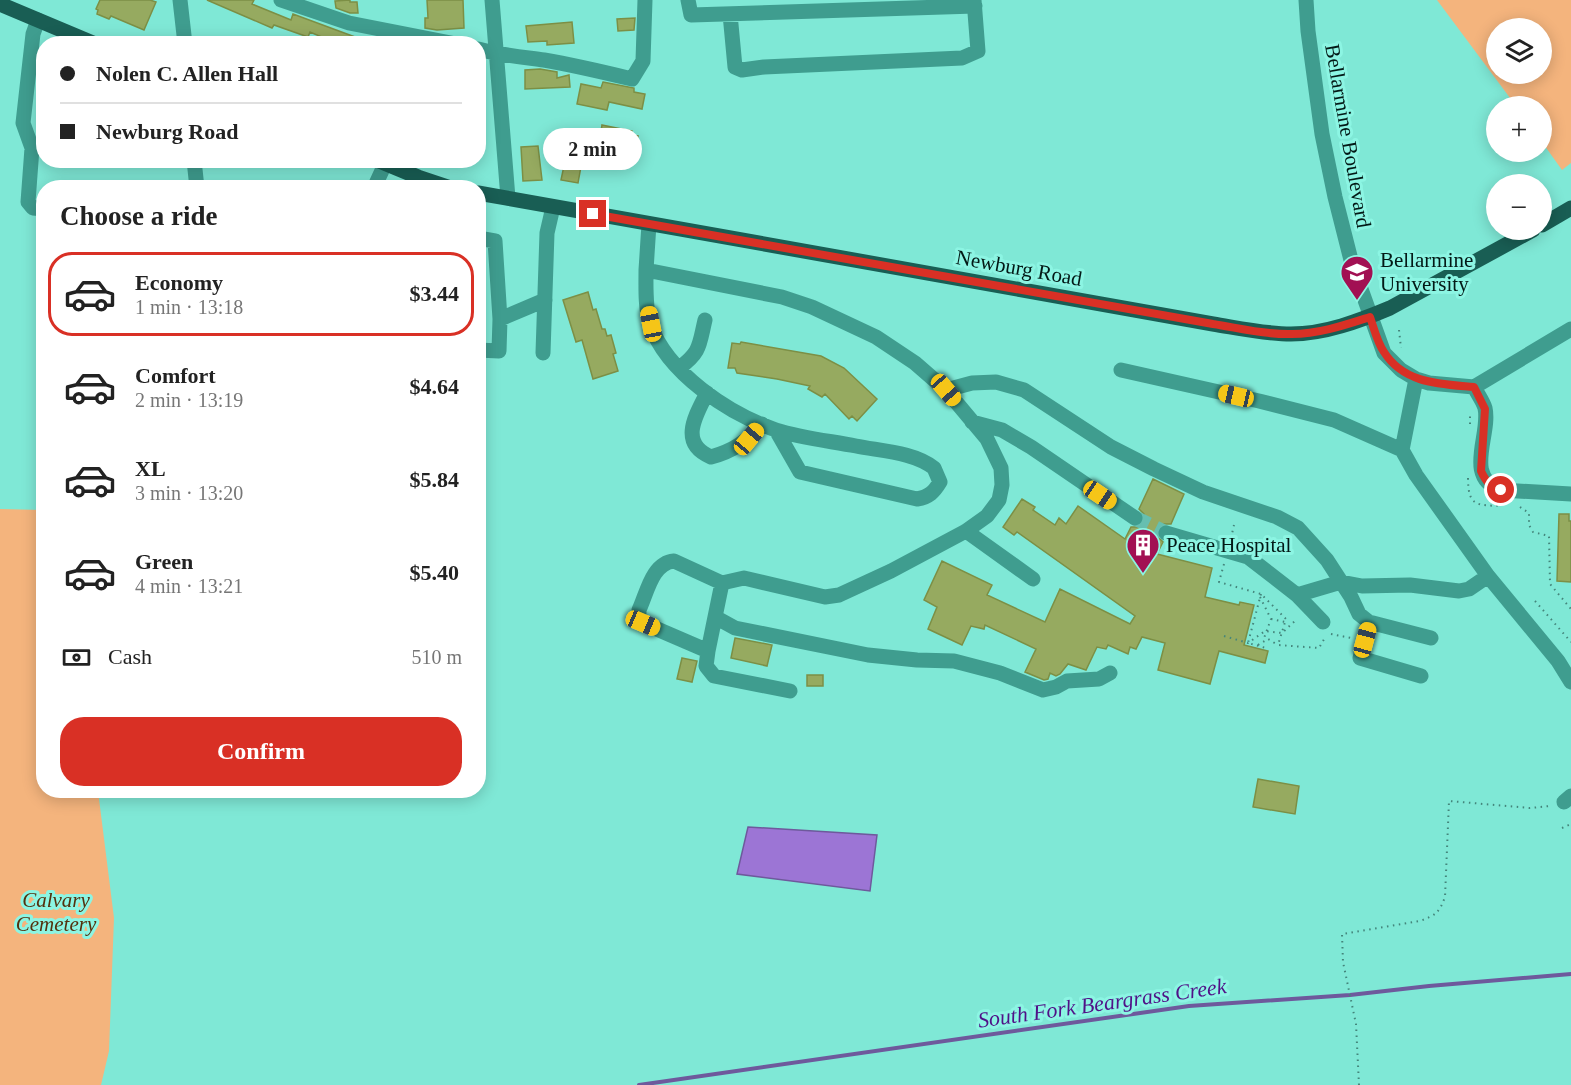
<!DOCTYPE html>
<html lang="en">
<head>
<meta charset="utf-8">
<style>
	:root { --surface:#fff; --page:#f6f6f6; --text:#222; --muted:#767676; --line:#e0e0e0; --accent:#d93025 }
	body { margin:0; font-family:"Times New Roman",serif; background:var(--page); color:var(--text); height:100vh; display:flex; flex-direction:column; font-size:22px; white-space:nowrap }
	* { box-sizing:border-box; margin:0 }
	p { font-size:20px; color:var(--muted) }
	.icon { flex:none; width:33px; height:33px; fill:none; stroke:currentColor; stroke-width:2; stroke-linecap:round; stroke-linejoin:round }
	.map { position:relative; flex:1; overflow:hidden }
	.details { position:absolute; left:36px; top:180px; width:450px; height:618px; display:flex; flex-direction:column; background:var(--surface); border-radius:24px; box-shadow:0 3px 15px #0003 }
	.details>* { flex:none }
	.guide { position:absolute; left:36px; top:36px; width:450px; height:132px; border-radius:24px; box-shadow:0 3px 15px #0003; display:grid; align-content:center; height:132px; padding:0 24px; background:var(--surface) }
	.fabs { position:absolute; left:1486px; top:18px; display:grid; gap:12px }
	.fabs a { display:grid; place-items:center; width:66px; height:66px; border-radius:50%; background:var(--surface); box-shadow:0 3px 15px #0003; font-size:30px }
	.end { position:absolute; width:27px; height:27px; margin:-14px; border:8px solid #d93025; background:#fff; box-shadow:0 0 0 3px #fff }
	.from { border-radius:50% }
	.bubble { position:absolute; height:42px; border-radius:21px; background:var(--surface); box-shadow:0 3px 15px #0003; font-size:20px; font-weight:700; line-height:42px; text-align:center }
	.car { position:absolute; width:18px; height:36px; margin:-18px -9px; border-radius:8px; box-shadow:0 0 4px 2px #0007; background:linear-gradient(#f5c518 24%,#345 0 40%,#f5c518 0 76%,#345 0 86%,#f5c518 0) }
	.guide b { display:flex; align-items:center; gap:21px; height:57px; font-size:22px }
	.guide b+b { border-top:2px solid var(--line) }
	.guide i { width:15px; height:15px; background:var(--text) }
	ul { padding:0; list-style:none }
	li { display:flex; align-items:center; gap:18px; height:84px; margin:0 12px 9px; padding:0 12px; border:3px solid transparent; border-radius:24px }
	li div { flex:1 }
	li b { display:block; font-size:22px }
	li em { font-style:normal; font-weight:700 }
	li.on { border-color:var(--accent) }
	li>.icon { width:54px; height:54px; stroke-width:1.5 }
	h2 { padding:0 24px; font-size:27px; line-height:72px }
	.pay { display:flex; align-items:center; gap:15px; height:66px; padding:0 24px; font-size:22px }
	.pay p { margin-inline-start:auto }
	.primary-button { display:flex; gap:12px; margin-top:auto; padding:12px 24px }
	.primary-button a { flex:1; height:69px; border-radius:24px; background:var(--accent); color:#fff; font-size:24px; font-weight:700; line-height:69px; text-align:center }
	.map>svg:first-child { display:block }
	.green { fill:#f4b47d; fill-rule:evenodd }
	.water { fill:#9c75d5; stroke:#6e599c; stroke-width:1.5 }
	.lines { fill:none; stroke-linecap:round; stroke-linejoin:round }
	.stream { stroke:#6e599c; stroke-width:4 }
	.building { fill:#96aa60; stroke:#7c8f45; stroke-width:1.5 }
	.minor-tunnel { stroke:#66bfb0; stroke-width:15; stroke-dasharray:15 8; stroke-linecap:butt }
	.path { stroke:#44857b; stroke-width:2; stroke-dasharray:1.5 4.5; stroke-linecap:butt }
	.minor { stroke:#3f9d8f; stroke-width:15 }
	.major { stroke:#195e54; stroke-width:15 }
	.route { stroke:#d93025; stroke-width:8 }
	.labels { text-anchor:middle; dominant-baseline:central; stroke-width:6; stroke-linejoin:round; paint-order:stroke }
	.street-label { font-size:21px; fill:#031916; stroke:#8cf5e3 }
	.poi-label { font-size:21px; fill:#031916; stroke:#8cf5e3; text-anchor:start }
	.park-label { font-size:21px; font-style:italic; fill:#54310e; stroke:#8cf5e3 }
	.water-label { font-size:22px; font-style:italic; fill:#501287; stroke:#8cf5e3 }
</style>
</head>
<body>
<div class="map">
<svg width="1571" height="1085" viewBox="0 0 1571 1085">
	<rect width="100%" height="100%" fill="#7fe8d6"/>
	<path class="green" d="M1437,0H1571V163L1562,170L1542,142V106H1516ZM1497,28H1542V74H1497Z
		M0,509L43,510L44,790L98,791L114,918L109,1051L101,1085H0Z"/>
	<path class="water" d="M748,827L877,835L870,891L737,874Z"/>
	<g class="lines">
		<path class="stream" d="M639,1085L1189,1006L1350,995L1429,986L1571,974"/>
	</g>
	<path class="building" d="M100,0H150L156,2L144,30L111,16L109,19L97,14L98,10L96,9Z
		M207,0H254L252,4L291,20L293,14L374,44H338L310,32L308,37L274,25L272,28Z
		M350,0V2H357L358,13H350L336,8L335,1Z
		M427,0H463L464,28L437,30L425,28V18H428Z
		M635,18L634,30L618,31L617,19Z
		M572,22L574,43L547,45V41L528,42L526,26Z
		M540,69L557,72V78L569,75L570,87L525,89V70Z
		M603,82L634,88V92L645,94L642,109L609,102L607,110L577,104L581,84L601,88Z
		M602,125L632,131L631,135L638,136L634,156L598,150Z
		M538,146L542,180L523,181L521,147Z
		M568,147L584,150L578,183L561,180Z
		M588,292L593,310L596,309L602,329H605L607,336L611,335L616,353L613,354L618,371L593,379L582,340L576,342L563,300Z
		M741,342L821,356L844,368L877,399L857,421L852,416L849,419L825,394L822,397L808,389L810,386L777,379L737,373L735,368H728L732,343L740,344Z
		M1153,479L1184,494L1171,524H1163L1157,530V536L1163,542L1157,554L1212,568L1205,597L1239,605L1240,602L1254,605L1244,645L1268,651L1265,663L1219,651L1210,684L1158,670L1165,643L1142,637L1136,649L1130,647L1128,654L1108,645L1106,649L1097,647L1086,670L1068,664L1060,674L1056,676L1050,673L1048,679L1044,680L1025,672L1036,649L985,625L984,629L971,626L962,645L928,629L937,607L924,600L942,561L992,585L987,595L1045,622L1060,589L1130,624L1135,616L1017,532L1014,535L1003,527L1022,499L1035,507L1033,510L1055,525L1059,518L1066,524L1078,506L1125,539L1131,527H1139L1143,523L1144,514L1139,509Z
		M1559,514H1569V521H1571V582L1557,581Z
		M735,638L772,645L767,666L731,658Z
		M682,658L697,661L692,682L677,679Z
		M807,675H823V686H807Z
		M1258,779L1299,786L1295,814L1253,807Z"/>
	<g class="lines">
		<path class="minor-tunnel" d="M1135,518L1166,533"/>
		<path class="path" d="M1399,330L1401,348
			M1470,424V412
			M1468,478C1468,507 1477,505 1502,506
			M1520,507L1529,513V525L1533,532L1549,536L1550,584L1571,609
			M1231,538L1234,525
			M1224,564L1219,582L1261,594L1286,619L1278,645L1319,648L1326,636
			M1261,594L1248,643L1266,648
			M1260,597L1271,619L1263,641
			M1535,601L1571,642
			M1271,619L1285,622
			M1331,634L1351,638
			M1224,636L1248,643L1265,631L1282,633L1296,620
			M1258,645L1268,639L1278,645
			M1562,828L1571,824
			M1359,1085L1356,1024L1343,962L1342,934L1420,921C1436,915 1439,913 1445,897L1449,801L1530,808L1550,806"/>
		<path class="minor" d="M180,0L185,44
			M281,0L349,23L456,44
			M492,0L508,198
			M688,0L691,15L975,6
			M1306,0L1308,31L1322,134L1335,197L1352,264L1384,353L1401,370L1416,379L1429,383L1474,387L1571,329
			M730,14L735,67L742,70L764,67L962,58L978,51L974,0
			M38,20L33,34L23,123L32,148L28,202L33,208L44,209
			M478,49C500,55 522,57 544,60C573,65 603,72 632,79L643,61L645,0
			M194,160L197,188
			M374,188L385,164
			M649,224L646,270L782,297L812,307L876,337L915,363L946,390L987,439L1001,468L1002,485L999,500L987,516L966,531L891,571L839,595L825,597L744,578L722,583L674,561C652,563 647,593 639,610V617L643,623L708,651L706,666L714,676L790,691
			M478,238L495,241L500,319L499,351L478,350
			M646,270C646,287 645,307 650,324C667,373 729,414 776,430C801,438 830,441 856,446C881,451 914,452 934,468L940,482C934,492 929,497 917,499L800,472L776,430
			M500,319L545,300
			M543,353L547,233L553,207
			M679,368C701,352 699,345 705,320
			M1121,370L1259,401L1334,420L1402,450
			M1416,379L1402,450L1416,475L1488,576L1558,661L1571,682
			M1474,387C1477,393 1483,401 1485,408C1491,435 1463,477 1501,490L1571,494
			M946,390L972,383L996,382L1024,390L1111,447L1154,469L1203,492L1277,517L1298,528L1327,560L1351,597L1359,614L1369,622L1431,638
			M707,393C696,415 678,443 711,457C733,451 748,441 762,424
			M972,422L1002,430L1031,447L1135,518
			M966,531L1033,579
			M1166,533L1248,557L1297,595L1341,582L1362,586L1410,585L1459,591L1469,589L1488,576
			M1297,595L1323,622
			M715,617L735,628L868,655L917,660L954,661L1000,673L1043,690L1056,687L1067,681L1099,679L1110,673
			M1369,622L1360,658L1421,676
			M708,651L722,583
			M1564,802L1571,796"/>
		<path class="major" d="M0,4L95,44
			M377,160L418,177L451,188
			M478,193L1213,324C1238,328 1265,334 1291,334C1325,334 1359,321 1390,308L1533,230
			M1542,225L1571,208"/>
	</g>
	<g class="lines">
		<path class="route" d="M593,214L1213,324C1239,328 1266,335 1292,334C1319,334 1345,325 1370,317C1374,328 1377,342 1384,352C1404,384 1441,384 1474,387L1485,409L1481,471C1486,482 1490,486 1501,490"/>
	</g>
	<defs>
		<symbol id="university-pin" viewBox="-11 -11 22 30"><path d="M0 17L-7.5 6A9.5 9.5 0 1 1 7.5 6Z" fill="#a21053" stroke="#8cf5e3"/><path d="M0-5L7-2L0 1L-7-2ZM-4 1L0 2.5L4 1V4Q0 6-4 4Z" fill="#fff"/></symbol>
		<symbol id="building-pin" viewBox="-11 -11 22 30"><path d="M0 17L-7.5 6A9.5 9.5 0 1 1 7.5 6Z" fill="#a21053" stroke="#8cf5e3"/><path d="M-4-6H4V6H1V3H-1V6H-4ZM-2.5-4.3h1.7v1.8h-1.7ZM.8-4.3h1.7v1.8H.8ZM-2.5-1h1.7V.8h-1.7ZM.8-1h1.7V.8H.8Z" fill="#fff"/></symbol>
	</defs>
	<g fill-rule="evenodd">
		<use href="#university-pin" x="1338" y="253" width="38" height="52"/>
		<use href="#building-pin" x="1124" y="526" width="38" height="52"/>
	</g>
	<g class="labels">
		<g class="street-label">
			<text transform="translate(1348 136) rotate(80)">Bellarmine Boulevard</text>
			<text transform="translate(1019 268) rotate(10)">Newburg Road</text>
		</g>
		<g class="poi-label">
			<text x="1380" y="260">Bellarmine<tspan x="1380" dy="24">University</tspan></text>
			<text x="1166" y="545">Peace Hospital</text>
		</g>
		<g class="park-label">
			<text x="56" y="900">Calvary<tspan x="56" dy="24">Cemetery</tspan></text>
		</g>
		<g class="water-label">
			<text transform="translate(1102 1003) rotate(-8)">South Fork Beargrass Creek</text>
		</g>
	</g>
</svg>
<div class="fabs">
<a><svg class="icon" aria-label="layers" viewBox="0 0 24 24"><path d="M12 4l9 5-9 5-9-5zM3 14l9 5 9-5"/></svg></a>
<a>+</a>
<a>−</a>
</div>
<i class="end from" style="left:1501px;top:490px"></i>
<i class="end" style="left:593px;top:214px"></i>
<div class="bubble" style="left:543px;top:128px;width:99px">2 min</div>
<i class="car" style="left:651px;top:324px;rotate:349deg"></i>
<i class="car" style="left:946px;top:390px;rotate:139deg"></i>
<i class="car" style="left:1236px;top:396px;rotate:283deg"></i>
<i class="car" style="left:749px;top:439px;rotate:40deg"></i>
<i class="car" style="left:1100px;top:495px;rotate:124deg"></i>
<i class="car" style="left:643px;top:623px;rotate:113deg"></i>
<i class="car" style="left:1365px;top:640px;rotate:15deg"></i>
<div class="guide">
<b><i class="from"></i>Nolen C. Allen Hall</b>
<b><i></i>Newburg Road</b>
</div>
<section class="details">
<h2>Choose a ride</h2>
<ul>
<li class="on"><svg class="icon" aria-label="car" viewBox="0 0 24 24"><path d="M5 17H2v-5l4-1 3-4h7l3 4 3 1v5h-3M9 17h6M6 11h13"/><circle cx="7" cy="17" r="2"/><circle cx="17" cy="17" r="2"/></svg><div><b>Economy</b><p>1 min · 13:18</p></div><em>$3.44</em></li>
<li><svg class="icon" aria-label="car" viewBox="0 0 24 24"><path d="M5 17H2v-5l4-1 3-4h7l3 4 3 1v5h-3M9 17h6M6 11h13"/><circle cx="7" cy="17" r="2"/><circle cx="17" cy="17" r="2"/></svg><div><b>Comfort</b><p>2 min · 13:19</p></div><em>$4.64</em></li>
<li><svg class="icon" aria-label="car" viewBox="0 0 24 24"><path d="M5 17H2v-5l4-1 3-4h7l3 4 3 1v5h-3M9 17h6M6 11h13"/><circle cx="7" cy="17" r="2"/><circle cx="17" cy="17" r="2"/></svg><div><b>XL</b><p>3 min · 13:20</p></div><em>$5.84</em></li>
<li><svg class="icon" aria-label="car" viewBox="0 0 24 24"><path d="M5 17H2v-5l4-1 3-4h7l3 4 3 1v5h-3M9 17h6M6 11h13"/><circle cx="7" cy="17" r="2"/><circle cx="17" cy="17" r="2"/></svg><div><b>Green</b><p>4 min · 13:21</p></div><em>$5.40</em></li>
</ul>
<div class="pay"><svg class="icon" aria-label="cash" viewBox="0 0 24 24"><path d="M3 7h18v10H3z"/><circle cx="12" cy="12" r="2"/></svg>Cash<p>510 m</p></div>
<div class="primary-button"><a>Confirm</a></div>
</section>
</div>
</body>
</html>
